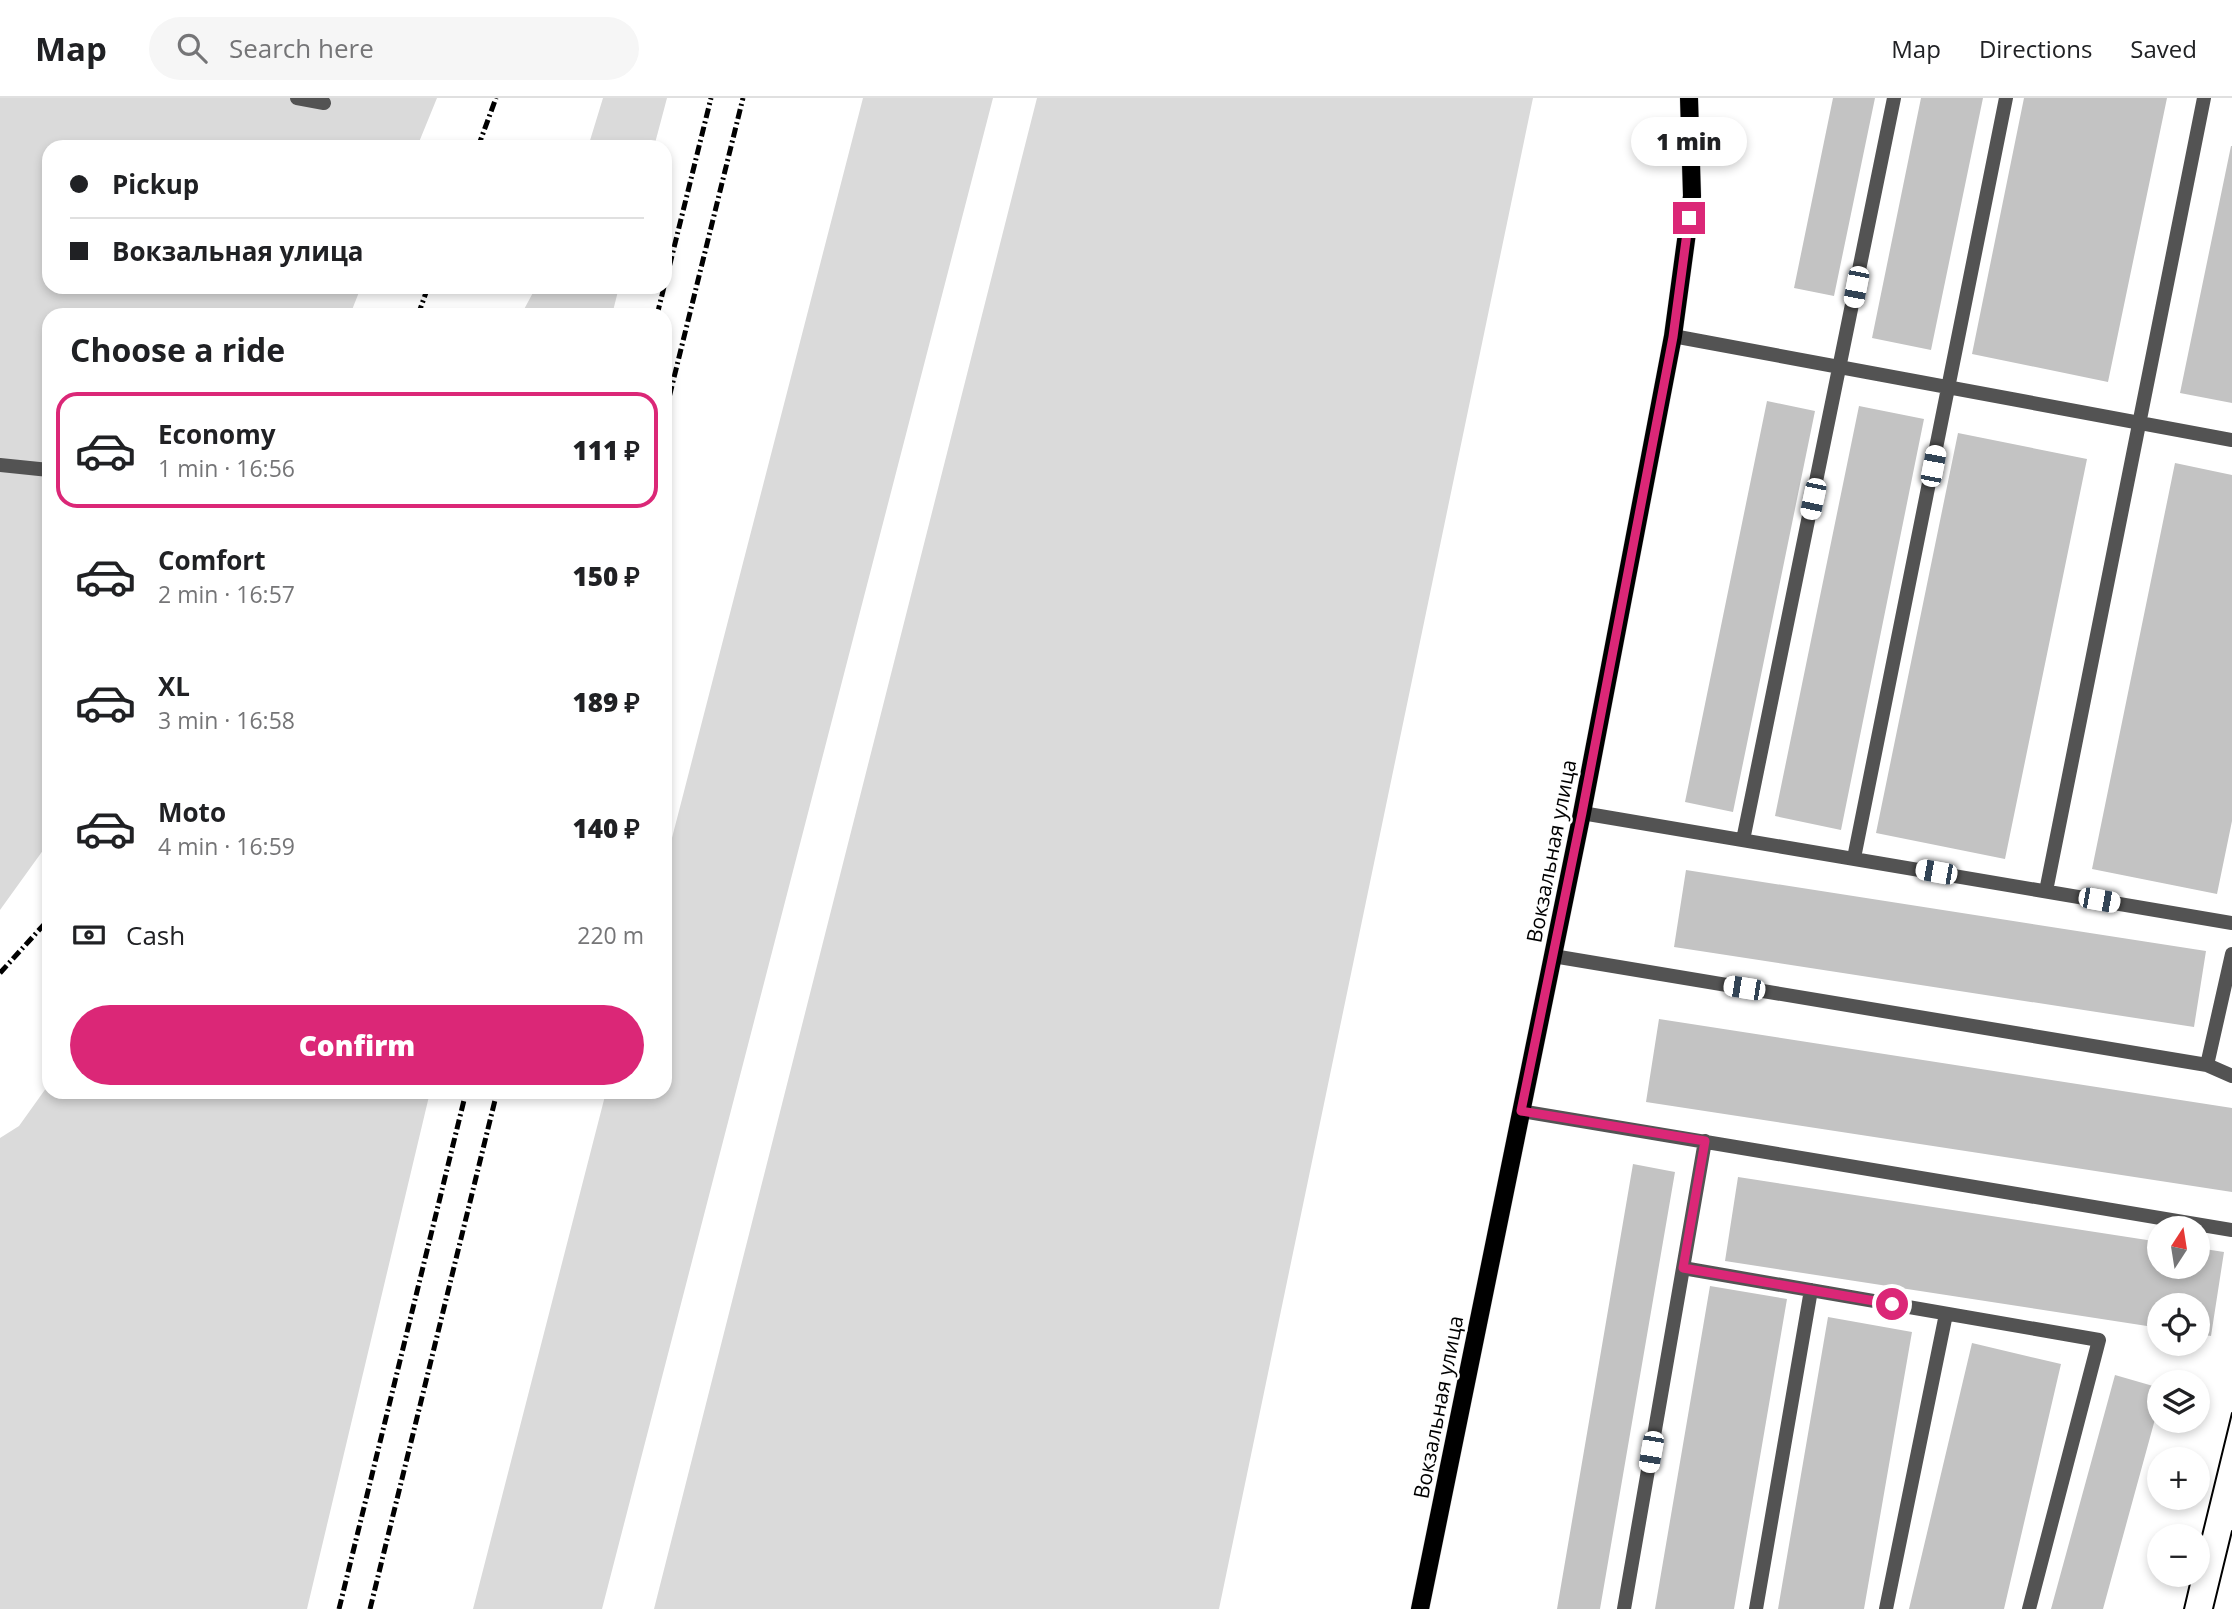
<!DOCTYPE html>
<html lang="en">
<head>
<meta charset="utf-8">
<style>
	:root { --surface:#fff; --page:#f6f6f6; --text:#202124; --muted:#757577; --line:#e0e0e0; --accent:#db2777 }
	body { margin:0; font-family:"Open Sans",sans-serif; background:var(--page); color:var(--text); height:100vh; display:flex; flex-direction:column; font-size:26px; white-space:nowrap }
	* { box-sizing:border-box; margin:0 }
	p { font-size:23px; color:var(--muted) }
	.icon { flex:none; width:38px; height:38px; fill:none; stroke:currentColor; stroke-width:2; stroke-linecap:round; stroke-linejoin:round }
	.map { position:relative; flex:1; overflow:hidden }
	.panel { position:absolute; left:42px; top:210px; width:630px; height:791px; display:flex; flex-direction:column; background:var(--surface); border-radius:21px; box-shadow:0 4px 10px #0003 }
	.panel>* { flex:none }
	.guide { position:absolute; left:42px; top:42px; width:630px; height:154px; border-radius:21px; box-shadow:0 4px 10px #0003; display:grid; align-content:center; height:154px; padding:0 28px; background:var(--surface) }
	.needle { width:46px; rotate:12deg }
	.tools { position:absolute; left:2147px; top:1118px; display:grid; gap:14px }
	.tools a { display:grid; place-items:center; width:63px; height:63px; border-radius:50%; background:var(--surface); box-shadow:0 4px 10px #0003; font-size:35px }
	.end { position:absolute; width:32px; height:32px; margin:-16px; border:9px solid #db2777; background:#fff; box-shadow:0 0 0 4px #fff }
	.from { border-radius:50% }
	.bubble { position:absolute; height:49px; border-radius:24px; background:var(--surface); box-shadow:0 4px 10px #0003; font-size:23px; font-weight:800; line-height:49px; text-align:center }
	.car { position:absolute; width:21px; height:42px; margin:-21px -10px; border-radius:9px; box-shadow:0 0 5px 2px #0007; background:linear-gradient(#fff 24%,#345 0 40%,#fff 0 76%,#345 0 86%,#fff 0) }
	.guide b { display:flex; align-items:center; gap:24px; height:66px; font-size:26px }
	.guide b+b { border-top:2px solid var(--line) }
	.guide i { width:18px; height:18px; background:var(--text) }
	ul { padding:0; list-style:none }
	li { display:flex; align-items:center; gap:21px; height:116px; margin:0 14px 10px; padding:0 14px; border:4px solid transparent; border-radius:21px }
	li div { flex:1 }
	li b { display:block; font-size:26px }
	li em { font-style:normal; font-weight:800 }
	li.current { border-color:var(--accent) }
	li>.icon { width:63px; height:63px; stroke-width:1.5 }
	h2 { padding:0 28px; font-size:32px; line-height:84px }
	.pay { display:flex; align-items:center; gap:18px; height:77px; padding:0 28px; font-size:26px }
	.pay p { margin-inline-start:auto }
	.cta { display:flex; gap:14px; margin-top:auto; padding:14px 28px }
	.cta a { flex:1; height:80px; border-radius:42px; background:var(--accent); color:#fff; font-size:28px; font-weight:800; line-height:80px; text-align:center }
	header { display:flex; align-items:center; gap:42px; box-sizing:border-box; height:98px; padding:0 35px; background:var(--surface); border-bottom:2px solid var(--line) }
	header strong { font-size:33px }
	nav { display:flex; gap:38px; margin-inline-start:auto; font-size:24px }
	.search { width:490px; height:63px; background:var(--page); display:flex; align-items:center; gap:18px; box-sizing:border-box; padding:0 24px; border-radius:38px; color:var(--muted); font-size:26px }
	.map>svg:first-child { display:block }
	.green { fill:#dadada }
	.building { fill:#c3c3c3 }
	.lines { fill:none; stroke-linecap:round; stroke-linejoin:round }
	.primary-casing { stroke:#dbdbdb; stroke-width:19 }
	.lane { stroke:#535353; stroke-width:14 }
	.street { stroke:#535353; stroke-width:14 }
	.primary { stroke:#000; stroke-width:18 }
	.tram { stroke:#000; stroke-width:2 }
	.rail { stroke:#000; stroke-width:5; stroke-dasharray:10 3.5 2 3.5; stroke-linecap:butt }
	.route { stroke:#db2777; stroke-width:9 }
	.labels { text-anchor:middle; dominant-baseline:central; stroke-width:5; stroke-linejoin:round; paint-order:stroke }
	.street-label { font-size:21px; fill:#000; stroke:#fff }
</style>
</head>
<body>
<header>
<strong>Map</strong>
<div class="search"><svg class="icon" aria-label="search" viewBox="0 0 24 24"><circle cx="10" cy="10" r="6"/><path d="M15 15l6 6"/></svg>Search here</div>
<nav><a>Map</a><a>Directions</a><a>Saved</a></nav>
</header>
<div class="map">
<svg width="2232" height="1511" viewBox="0 0 2232 1511">
	<rect width="100%" height="100%" fill="#fff"/>
	<path class="green" d="M0,0H437L417,49H49V189H361L350,217H49V744L0,812Z
		M603,0H667L654,49H588Z
		M863,0H993L602,1511H473L606,994H665V767Z
		M1037,0H1533L1219,1511H654Z
		M536,189H619L612,217H521Z
		M49,986V994H430L307,1511H0V1040L19,1028Z"/>
	<path class="building" d="M1833,0H1875L1834,198L1794,190Z
		M1921,0H1983L1931,252L1872,240Z
		M2024,0H2167L2108,284L1972,256Z
		M2231,48H2232V305L2180,295Z
		M1767,303L1815,313L1733,714L1685,704Z
		M1859,308L1924,321L1841,732L1775,718Z
		M1958,335L2087,361L2005,761L1876,735Z
		M2175,365L2232,377V723L2217,796L2092,771Z
		M1686,772L2206,853L2194,929L1674,849Z
		M1659,921L2232,1010V1094L1646,1004Z
		M1633,1066L1675,1074L1600,1511H1557Z
		M1738,1079L2160,1144V1169H2198V1150L2224,1154L2211,1238L2198,1236V1208H2160V1230L1725,1163Z
		M1710,1188L1787,1201L1734,1511H1655Z
		M1828,1219L1912,1234L1864,1511H1778Z
		M1972,1245L2061,1266L2004,1511H1909Z
		M2115,1277L2160,1290V1303L2103,1511H2051Z"/>
	<g class="lines">
		<defs>
			<path id="primary" d="M1420,1511L1582,715L1673,238L1692,98L1689,0"/>
		</defs>
		<use href="#primary" class="primary-casing"/>
		<path class="lane" d="M1673,238L2232,342
			M1582,715L2232,825
			M1743,742L1894,0
			M1854,760L2006,0
			M2046,793L2204,0
			M1553,858L2207,967L2232,856
			M2207,967L2232,978
			M1521,1013L2232,1132
			M1683,1170L2099,1242L2029,1511
			M1624,1511L1705,1043
			M1756,1511L1811,1192
			M1886,1511L1946,1216"/>
		<path class="street" d="M297,0L324,5
			M0,367L49,372"/>
		<use href="#primary" class="primary"/>
		<path class="tram" d="M2198,1454L2232,1315
			M2184,1511L2192,1477
			M2213,1511L2232,1433"/>
		<path class="rail" d="M478,49L496,0
			M665,186L711,0
			M418,217L428,189
			M657,217L664,189
			M665,316L743,0
			M0,875L49,821
			M339,1511L466,994
			M370,1511L497,994"/>
	</g>
	<g class="lines">
		<path class="route" d="M1689,120L1673,239L1582,715L1521,1013L1705,1043L1683,1170L1892,1206"/>
	</g>
	<g class="labels">
		<g class="street-label">
			<text transform="translate(1551 753) rotate(-79)">Вокзальная улица</text>
			<text transform="translate(1438 1309) rotate(-79)">Вокзальная улица</text>
		</g>
	</g>
</svg>
<div class="tools">
<a><svg class="needle" viewBox="-14 -14 28 28"><path d="M0-13l5 13h-10z" fill="#e53935"/><path d="M0 13l5-13h-10z" fill="#757577"/></svg></a>
<a><svg class="icon" aria-label="locate" viewBox="0 0 24 24"><circle cx="12" cy="12" r="6"/><path d="M12 2v4M12 18v4M2 12h4M18 12h4"/></svg></a>
<a><svg class="icon" aria-label="layers" viewBox="0 0 24 24"><path d="M12 4l9 5-9 5-9-5zM3 14l9 5 9-5"/></svg></a>
<a>+</a>
<a>−</a>
</div>
<i class="end from" style="left:1892px;top:1206px"></i>
<i class="end" style="left:1689px;top:120px"></i>
<div class="bubble" style="left:1631px;top:19px;width:116px">1 min</div>
<i class="car" style="left:1856px;top:189px;rotate:191deg"></i>
<i class="car" style="left:1933px;top:368px;rotate:11deg"></i>
<i class="car" style="left:1813px;top:401px;rotate:192deg"></i>
<i class="car" style="left:1936px;top:774px;rotate:280deg"></i>
<i class="car" style="left:2099px;top:802px;rotate:100deg"></i>
<i class="car" style="left:1744px;top:890px;rotate:279deg"></i>
<i class="car" style="left:1651px;top:1354px;rotate:190deg"></i>
<div class="guide">
<b><i class="from"></i>Pickup</b>
<b><i></i>Вокзальная улица</b>
</div>
<section class="panel">
<h2>Choose a ride</h2>
<ul>
<li class="current"><svg class="icon" aria-label="car" viewBox="0 0 24 24"><path d="M5 17H2v-5l4-1 3-4h7l3 4 3 1v5h-3M9 17h6M6 11h13"/><circle cx="7" cy="17" r="2"/><circle cx="17" cy="17" r="2"/></svg><div><b>Economy</b><p>1 min · 16:56</p></div><em>111 ₽</em></li>
<li><svg class="icon" aria-label="car" viewBox="0 0 24 24"><path d="M5 17H2v-5l4-1 3-4h7l3 4 3 1v5h-3M9 17h6M6 11h13"/><circle cx="7" cy="17" r="2"/><circle cx="17" cy="17" r="2"/></svg><div><b>Comfort</b><p>2 min · 16:57</p></div><em>150 ₽</em></li>
<li><svg class="icon" aria-label="car" viewBox="0 0 24 24"><path d="M5 17H2v-5l4-1 3-4h7l3 4 3 1v5h-3M9 17h6M6 11h13"/><circle cx="7" cy="17" r="2"/><circle cx="17" cy="17" r="2"/></svg><div><b>XL</b><p>3 min · 16:58</p></div><em>189 ₽</em></li>
<li><svg class="icon" aria-label="car" viewBox="0 0 24 24"><path d="M5 17H2v-5l4-1 3-4h7l3 4 3 1v5h-3M9 17h6M6 11h13"/><circle cx="7" cy="17" r="2"/><circle cx="17" cy="17" r="2"/></svg><div><b>Moto</b><p>4 min · 16:59</p></div><em>140 ₽</em></li>
</ul>
<div class="pay"><svg class="icon" aria-label="cash" viewBox="0 0 24 24"><path d="M3 7h18v10H3z"/><circle cx="12" cy="12" r="2"/></svg>Cash<p>220 m</p></div>
<div class="cta"><a>Confirm</a></div>
</section>
</div>
</body>
</html>
